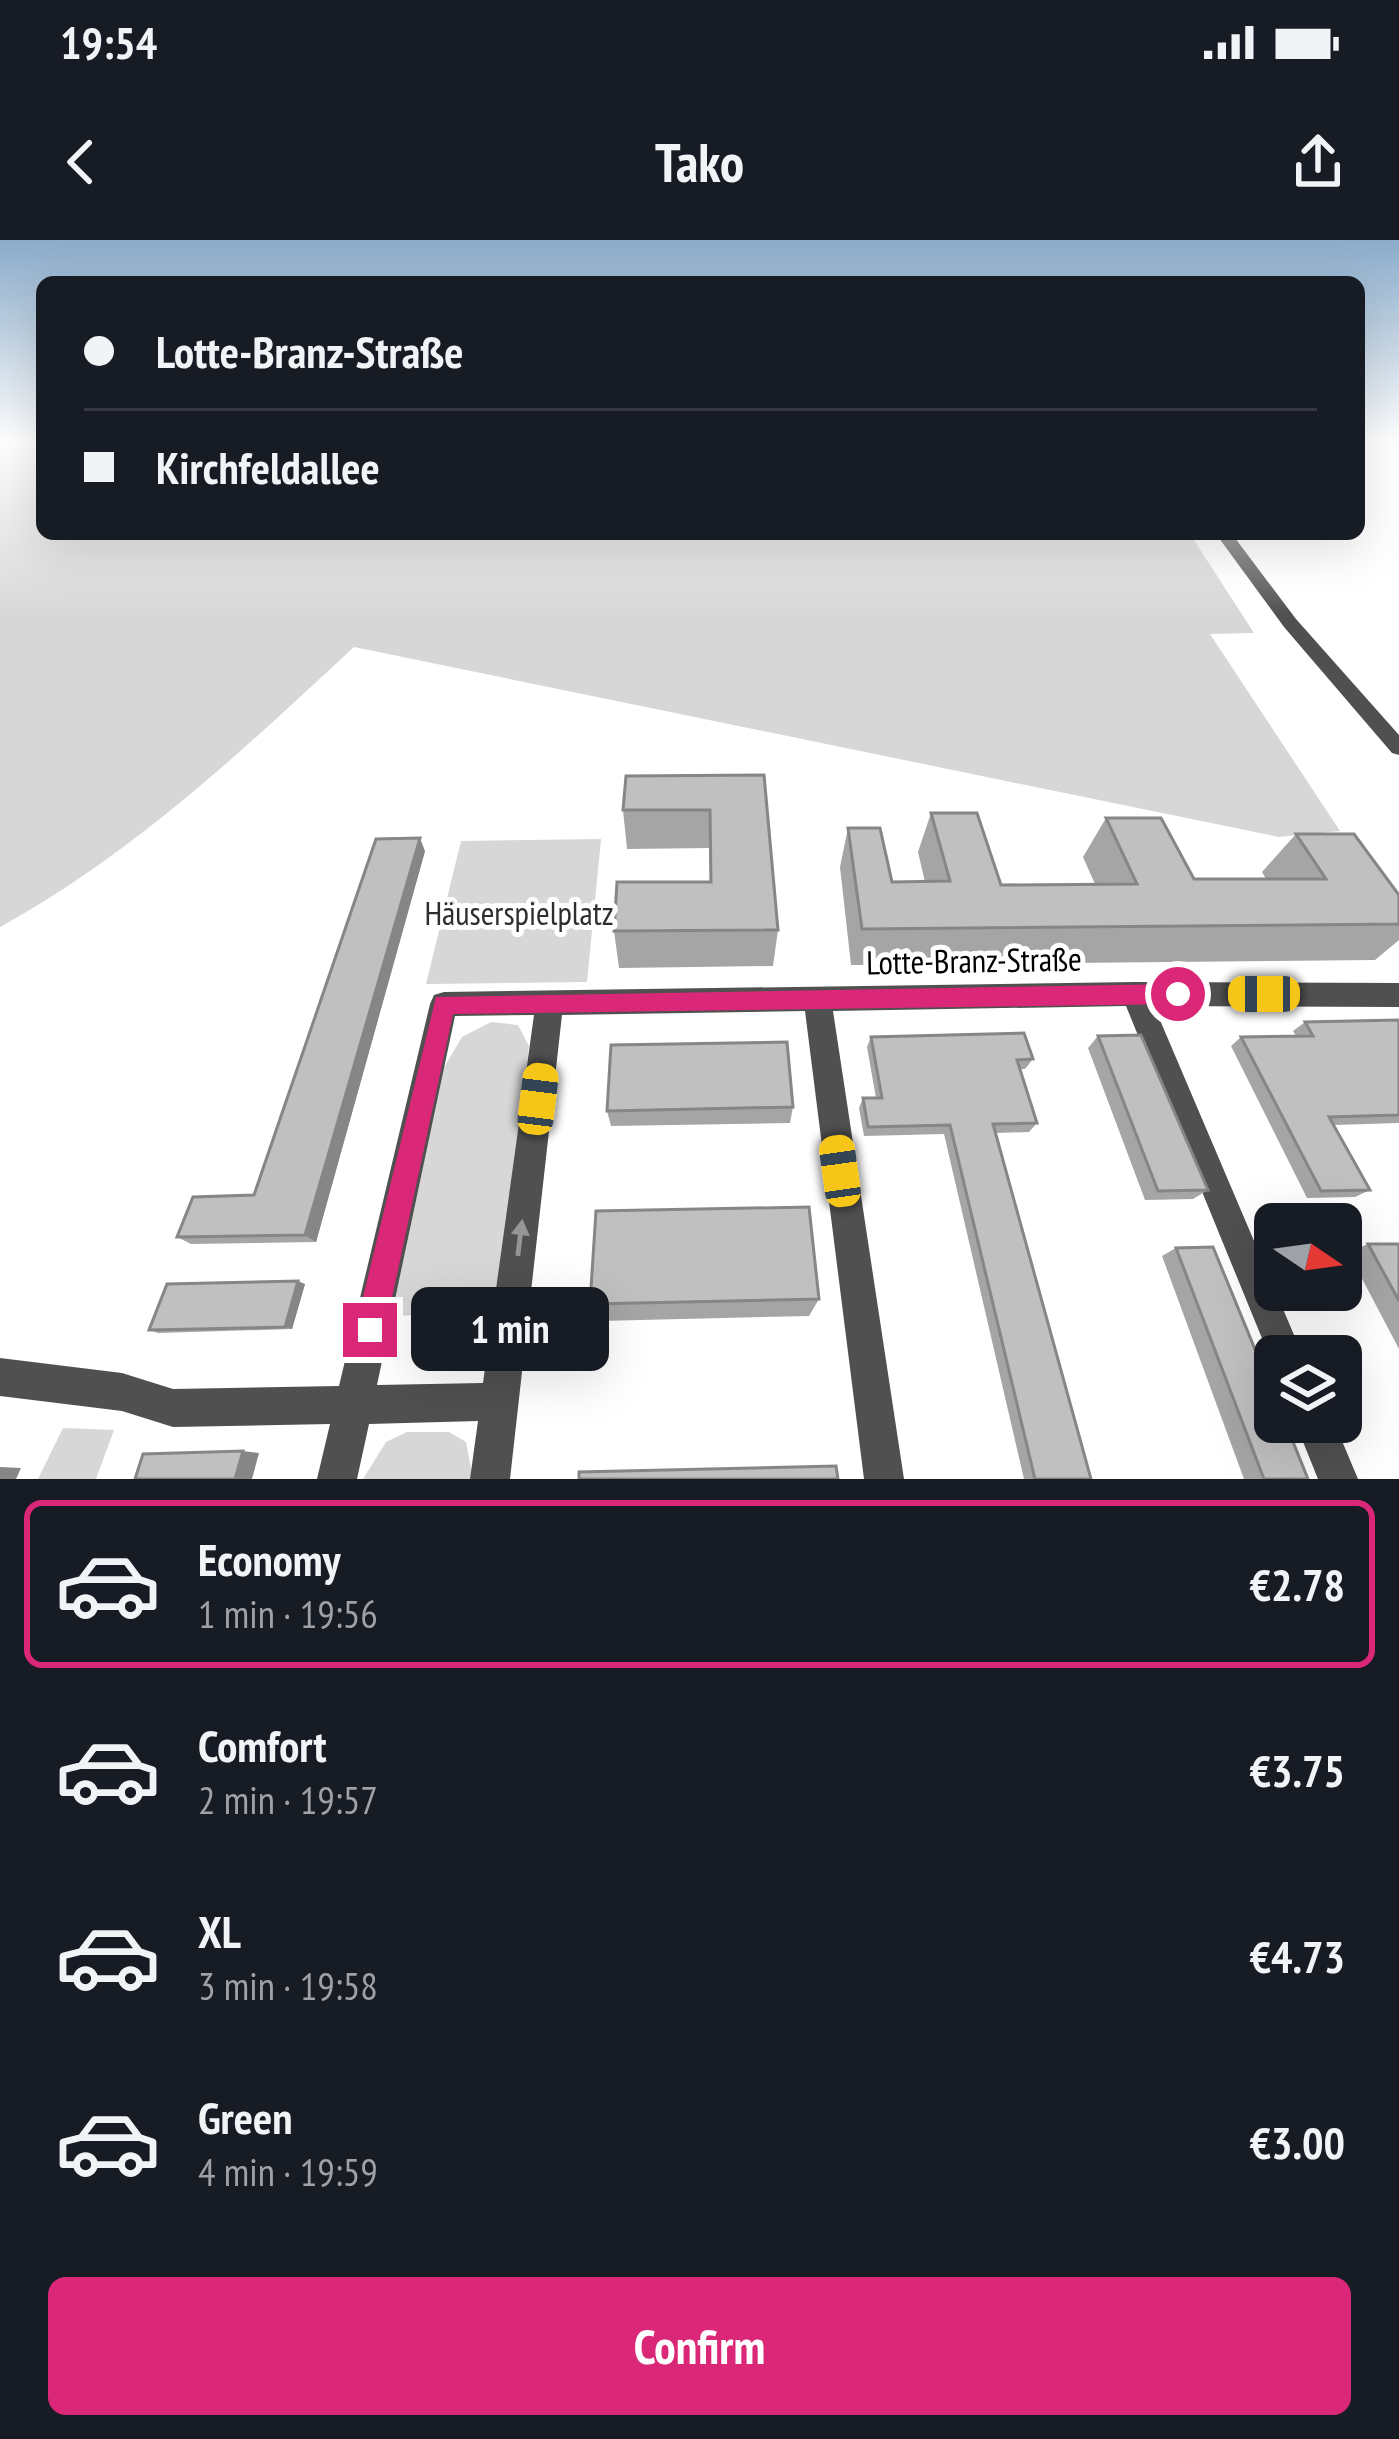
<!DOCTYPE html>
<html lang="en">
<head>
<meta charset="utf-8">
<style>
	:root { --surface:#171b24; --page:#242831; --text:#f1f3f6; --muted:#9ea1a6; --line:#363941; --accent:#db2777 }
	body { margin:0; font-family:"PT Sans Narrow",sans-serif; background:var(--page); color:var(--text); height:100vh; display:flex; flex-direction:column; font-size:45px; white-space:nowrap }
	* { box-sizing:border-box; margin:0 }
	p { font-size:39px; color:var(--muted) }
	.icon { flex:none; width:66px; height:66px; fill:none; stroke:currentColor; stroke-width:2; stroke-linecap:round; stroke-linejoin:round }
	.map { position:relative; height:1239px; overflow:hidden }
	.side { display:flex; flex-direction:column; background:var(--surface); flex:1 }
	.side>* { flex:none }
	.top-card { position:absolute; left:36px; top:36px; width:1329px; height:264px; border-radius:18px; box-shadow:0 12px 48px #0002; display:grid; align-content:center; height:264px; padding:0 48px; background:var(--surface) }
	.needle { width:78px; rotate:103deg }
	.fabs { position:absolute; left:1254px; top:963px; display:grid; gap:24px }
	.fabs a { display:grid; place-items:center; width:108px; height:108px; border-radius:18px; background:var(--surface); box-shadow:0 12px 48px #0002; font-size:60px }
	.end { position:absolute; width:54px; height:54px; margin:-27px; border:15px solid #db2777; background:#fff; box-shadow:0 0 0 6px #fff }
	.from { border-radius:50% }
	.bubble { position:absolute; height:84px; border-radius:18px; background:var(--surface); box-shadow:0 12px 48px #0002; font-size:39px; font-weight:600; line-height:84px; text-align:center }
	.car { position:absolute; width:36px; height:72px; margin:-36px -18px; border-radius:15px; box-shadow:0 0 9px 3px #0007; background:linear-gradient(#f5c518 24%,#345 0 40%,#f5c518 0 76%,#345 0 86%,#f5c518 0) }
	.top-card b { display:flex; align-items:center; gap:42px; height:114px; font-size:45px }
	.top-card b+b { border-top:3px solid var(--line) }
	.top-card i { width:30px; height:30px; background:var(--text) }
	ul { padding:21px 0 0; list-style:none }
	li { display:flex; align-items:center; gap:36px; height:168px; margin:0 24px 18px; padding:0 24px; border:6px solid transparent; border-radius:18px }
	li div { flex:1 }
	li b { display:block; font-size:45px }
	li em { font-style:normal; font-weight:600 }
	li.on { border-color:var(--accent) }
	li>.icon { width:108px; height:108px; stroke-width:1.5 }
	.action { display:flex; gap:24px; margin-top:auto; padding:24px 48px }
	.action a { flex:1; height:138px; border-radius:18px; background:var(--accent); color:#fff; font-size:48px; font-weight:600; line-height:138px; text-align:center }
	.status { display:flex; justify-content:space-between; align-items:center; height:84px; padding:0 60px; background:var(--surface); direction:ltr }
	.status svg { height:33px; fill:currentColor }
	header { display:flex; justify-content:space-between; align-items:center; height:156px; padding:0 48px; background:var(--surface); font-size:54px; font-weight:600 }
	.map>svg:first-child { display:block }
	.green { fill:#d7d7d7 }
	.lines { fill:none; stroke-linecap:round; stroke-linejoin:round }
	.minor { fill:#505050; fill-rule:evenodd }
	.tertiary { fill:#505050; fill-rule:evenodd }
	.wall { fill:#a5a5a5 }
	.shaded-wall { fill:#868686 }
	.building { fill:#c0c0c0; stroke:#868686; stroke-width:3 }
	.oneway { fill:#969696 }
	.route { fill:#db2777 }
	.labels { text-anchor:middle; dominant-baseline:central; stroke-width:10; stroke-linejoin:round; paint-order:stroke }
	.park-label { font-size:33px; fill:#2e2e2e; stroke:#fff }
	.street-label { font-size:33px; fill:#000; stroke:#fff }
</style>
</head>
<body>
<div class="status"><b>19:54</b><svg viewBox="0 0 49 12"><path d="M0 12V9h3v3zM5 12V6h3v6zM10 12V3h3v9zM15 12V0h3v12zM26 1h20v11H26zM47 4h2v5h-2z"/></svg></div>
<header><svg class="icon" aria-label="back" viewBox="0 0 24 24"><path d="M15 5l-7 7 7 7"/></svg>Tako<svg class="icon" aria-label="share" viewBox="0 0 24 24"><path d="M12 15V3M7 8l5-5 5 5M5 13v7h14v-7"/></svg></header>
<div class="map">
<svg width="1399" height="1239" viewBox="0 0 1399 1239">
	<rect width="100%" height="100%" fill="#fff"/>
	<path class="green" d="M0,201H42V294H1190L1254,393L1210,394L1340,591L1279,597L354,407C242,511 134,613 0,687Z
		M601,599L587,742L426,744L461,601Z
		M491,782L518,785L529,806L496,1072L392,1076L443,829L462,797Z
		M63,1188L114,1190L96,1239H38Z
		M407,1192H449L466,1202L473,1239H363L386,1202Z"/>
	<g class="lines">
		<path class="minor" d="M1135,742L1399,743V767L1154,766L1303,1116H1275V1130L1126,766L833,771L904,1239H864L805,771L562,775L510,1239H470L478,1181L369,1184L357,1239H317L330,1184L173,1187L122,1171L0,1156V1118L122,1133L173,1149L339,1146L430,764L434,755L444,752ZM534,775L483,1143L377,1145L455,776Z
			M1295,1182H1334L1358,1239H1318Z"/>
		<path class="tertiary" d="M1216,294H1232L1296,379L1399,495V515L1392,513L1284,387Z"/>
	</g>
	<path class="wall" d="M764,535L778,690L773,726L619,728L614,691L710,642L709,608L627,609L623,570Z
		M931,573L1001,645L1095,644L1083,617L1106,578L1194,639H1266L1262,632L1296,594L1399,655V700L1375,720L851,725L840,627L848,588L892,642H925L918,612Z
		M425,611L316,1002L191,1004L177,997L254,955Z
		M1399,780V883L1333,885L1370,950L1355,957L1307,958L1231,806L1241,797L1296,796L1293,791L1305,782Z
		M1098,796L1208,950L1193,959L1145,960L1088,808Z
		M871,797L1033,819L1025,829H1020L1037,883L1029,892L995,893L1091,1239H1024L944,894L864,896L859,868L863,858H876L867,807Z
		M793,867L790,883L611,886L607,871Z
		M1368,1004H1399V1109L1348,1012Z
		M1176,1008L1308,1239H1244L1162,1016Z
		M305,1044L292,1089L158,1093L149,1090Z
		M819,1059L809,1076L599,1081L590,1064Z"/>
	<path class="shaded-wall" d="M420,598L425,611L316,1002L305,995Z
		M298,1041L305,1044L292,1089L285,1087Z
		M243,1211L259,1213L252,1239H235Z
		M0,1227L21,1228L16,1239H0Z"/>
	<path class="building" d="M764,535L778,690L614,691L617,642H711L710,570H623L626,536Z
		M931,573H977L1001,645L1137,644L1106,578H1161L1194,639H1326L1296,594H1354L1399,655V684L862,689L848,588H880L892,642L950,641Z
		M420,598L305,995L177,997L193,957L254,955L376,599Z
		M1399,780V875L1329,877L1370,950L1321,951L1241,797L1313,796L1305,782Z
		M1024,793L1033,819L1017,820L1037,883L993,884L1091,1239H1035L950,885L868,887L863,858H882L871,797Z
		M1141,795L1208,950L1158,951L1098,796Z
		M787,802L793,867L607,871L611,805Z
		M809,967L819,1059L590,1064L596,971Z
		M1368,1004H1399V1061Z
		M1213,1007L1275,1158V1182H1285L1308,1239H1264L1176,1008Z
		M298,1041L285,1087L149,1090L167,1044Z
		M243,1211L235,1239H135L143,1214Z
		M836,1226L838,1239H579V1232Z"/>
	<defs><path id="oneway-solid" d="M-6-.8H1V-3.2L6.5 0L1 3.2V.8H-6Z" transform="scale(3)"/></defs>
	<use class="oneway" href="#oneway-solid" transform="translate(520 998) rotate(-83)"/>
	<linearGradient id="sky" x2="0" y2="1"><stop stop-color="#8aabca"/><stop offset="0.54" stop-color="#fff"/><stop offset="1" stop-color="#fff" stop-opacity="0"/></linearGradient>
	<rect width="1399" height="374" fill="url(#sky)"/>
	<path class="route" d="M1178,744L1189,754L1178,764L453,774L385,1090L380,1101L370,1105L359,1101L355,1090L436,757Z"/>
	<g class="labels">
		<g class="park-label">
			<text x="519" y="672">Häuserspielplatz</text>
		</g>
		<g class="street-label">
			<text transform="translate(974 720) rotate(-1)">Lotte-Branz-Straße</text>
		</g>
	</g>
</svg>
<div class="fabs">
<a><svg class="needle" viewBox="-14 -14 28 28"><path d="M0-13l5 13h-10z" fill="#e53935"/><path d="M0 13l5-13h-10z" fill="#9ea1a6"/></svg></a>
<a><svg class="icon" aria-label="layers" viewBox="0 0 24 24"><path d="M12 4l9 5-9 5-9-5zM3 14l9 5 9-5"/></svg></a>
</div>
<i class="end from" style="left:1178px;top:754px"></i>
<i class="end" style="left:370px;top:1090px"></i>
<div class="bubble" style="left:411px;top:1047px;width:198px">1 min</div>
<i class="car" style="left:1264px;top:754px;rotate:270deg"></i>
<i class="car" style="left:538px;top:859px;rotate:7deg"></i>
<i class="car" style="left:840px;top:931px;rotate:352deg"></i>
<div class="top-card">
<b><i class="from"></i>Lotte-Branz-Straße</b>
<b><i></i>Kirchfeldallee</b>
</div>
</div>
<section class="side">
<ul>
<li class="on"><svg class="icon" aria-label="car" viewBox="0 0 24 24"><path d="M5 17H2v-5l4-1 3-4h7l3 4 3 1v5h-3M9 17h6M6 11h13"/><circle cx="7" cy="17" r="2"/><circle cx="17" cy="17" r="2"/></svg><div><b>Economy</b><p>1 min · 19:56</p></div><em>€2.78</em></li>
<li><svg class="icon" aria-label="car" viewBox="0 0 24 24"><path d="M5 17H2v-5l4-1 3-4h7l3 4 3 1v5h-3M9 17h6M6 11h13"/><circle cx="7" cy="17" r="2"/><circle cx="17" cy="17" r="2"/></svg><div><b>Comfort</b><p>2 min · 19:57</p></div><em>€3.75</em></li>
<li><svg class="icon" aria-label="car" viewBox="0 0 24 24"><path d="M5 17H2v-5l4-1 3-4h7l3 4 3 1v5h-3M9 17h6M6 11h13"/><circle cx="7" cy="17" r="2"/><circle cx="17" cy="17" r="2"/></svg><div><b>XL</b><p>3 min · 19:58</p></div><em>€4.73</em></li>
<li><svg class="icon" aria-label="car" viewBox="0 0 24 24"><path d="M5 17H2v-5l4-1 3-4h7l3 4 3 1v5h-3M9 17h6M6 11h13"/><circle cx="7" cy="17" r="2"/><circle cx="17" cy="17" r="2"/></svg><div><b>Green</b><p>4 min · 19:59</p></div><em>€3.00</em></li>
</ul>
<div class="action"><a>Confirm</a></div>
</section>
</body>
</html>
